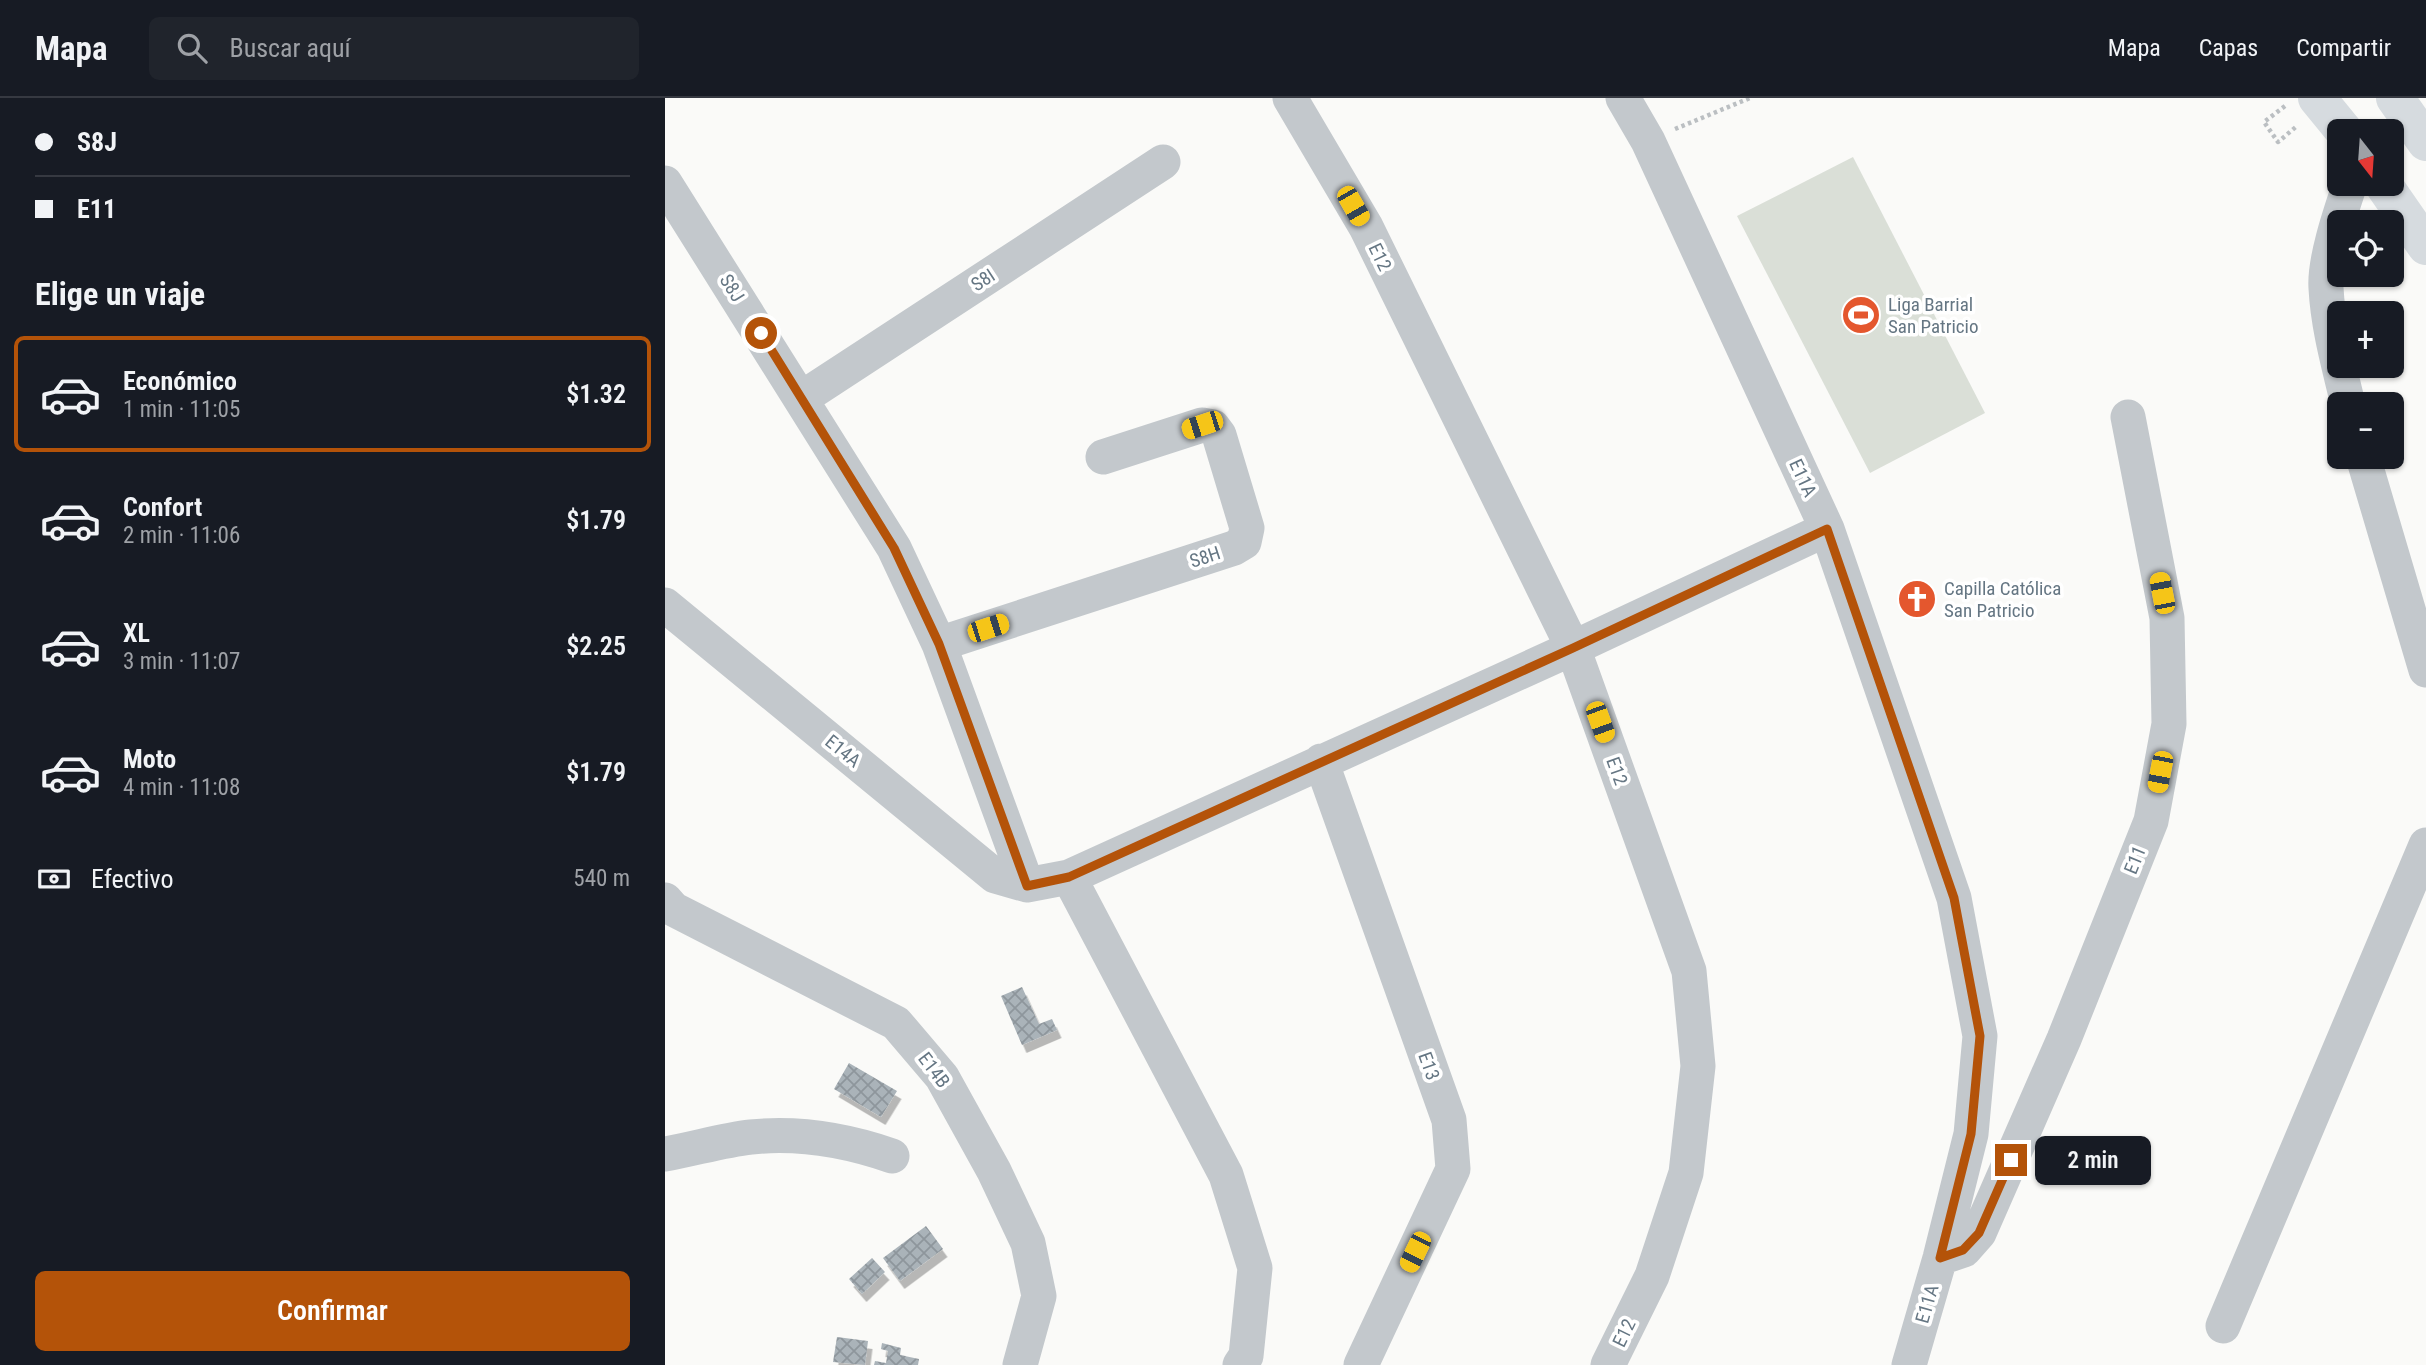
<!DOCTYPE html>
<html lang="es">
<head>
<meta charset="utf-8">
<style>
	:root { --surface:#171b24; --page:#20242c; --text:#f1f3f6; --muted:#9ea1a6; --line:#363941; --accent:#b45309 }
	body { margin:0; font-family:"Roboto Condensed",sans-serif; background:var(--page); color:var(--text); height:100vh; display:flex; flex-direction:column; font-size:26px; white-space:nowrap }
	* { box-sizing:border-box; margin:0 }
	p { font-size:23px; color:var(--muted) }
	.icon { flex:none; width:38px; height:38px; fill:none; stroke:currentColor; stroke-width:2; stroke-linecap:round; stroke-linejoin:round }
	.map { position:relative; flex:1; overflow:hidden }
	.panel { display:flex; flex-direction:column; background:var(--surface); width:665px }
	.panel>* { flex:none }
	.hud { display:grid; align-content:center; height:154px; padding:0 35px; background:var(--surface) }
	.needle { width:46px; rotate:163deg }
	.tools { position:absolute; left:1662px; top:21px; display:grid; gap:14px }
	.tools a { display:grid; place-items:center; width:77px; height:77px; border-radius:10px; background:var(--surface); box-shadow:0 2px 5px #0004; font-size:35px }
	.end { position:absolute; width:32px; height:32px; margin:-16px; border:9px solid #b45309; background:#fff; box-shadow:0 0 0 4px #fff }
	.from { border-radius:50% }
	.bubble { position:absolute; height:49px; border-radius:10px; background:var(--surface); box-shadow:0 2px 5px #0004; font-size:23px; font-weight:600; line-height:49px; text-align:center }
	.car { position:absolute; width:21px; height:42px; margin:-21px -10px; border-radius:9px; box-shadow:0 0 5px 2px #0007; background:linear-gradient(#f5c518 24%,#345 0 40%,#f5c518 0 76%,#345 0 86%,#f5c518 0) }
	.hud b { display:flex; align-items:center; gap:24px; height:66px; font-size:26px }
	.hud b+b { border-top:2px solid var(--line) }
	.hud i { width:18px; height:18px; background:var(--text) }
	ul { padding:0; list-style:none }
	li { display:flex; align-items:center; gap:21px; height:116px; margin:0 14px 10px; padding:0 21px; border:4px solid transparent; border-radius:10px }
	li div { flex:1 }
	li b { display:block; font-size:26px }
	li em { font-style:normal; font-weight:600 }
	li.selected { border-color:var(--accent) }
	li>.icon { width:63px; height:63px; stroke-width:1.5 }
	h2 { padding:0 35px; font-size:32px; line-height:84px }
	.pay { display:flex; align-items:center; gap:18px; height:77px; padding:0 35px; font-size:26px }
	.pay p { margin-inline-start:auto }
	.primary-button { display:flex; gap:14px; margin-top:auto; padding:14px 35px }
	.primary-button a { flex:1; height:80px; border-radius:10px; background:var(--accent); color:#fff; font-size:28px; font-weight:600; line-height:80px; text-align:center }
	header { display:flex; align-items:center; gap:42px; box-sizing:border-box; height:98px; padding:0 35px; background:var(--surface); border-bottom:2px solid var(--line) }
	header strong { font-size:33px }
	nav { display:flex; gap:38px; margin-inline-start:auto; font-size:24px }
	.search { width:490px; height:63px; background:var(--page); display:flex; align-items:center; gap:18px; box-sizing:border-box; padding:0 24px; border-radius:10px; color:var(--muted); font-size:26px }
	main { display:flex; flex:1; min-height:0 }
	.map>svg:first-child { display:block }
	.pitch { fill:#dadfd7 }
	.building { fill:url(#building-cross-hatch); filter:url(#shadow) }
	.lines { fill:none; stroke-linecap:round; stroke-linejoin:round }
	.path { stroke:#bbbfc2; stroke-width:4.5; stroke-dasharray:3.5 3.5; stroke-linecap:butt }
	.minor { stroke:#c3c8cc; stroke-width:35 }
	.highway { stroke:#d6dbdf; stroke-width:38 }
	.route { stroke:#b45309; stroke-width:9 }
	.labels { text-anchor:middle; dominant-baseline:central; stroke-width:7; stroke-linejoin:round; paint-order:stroke }
	.street-label { font-size:19px; fill:#657683; stroke:#fff }
	.poi-label { font-size:19px; fill:#657683; stroke:#fff; text-anchor:start }
</style>
</head>
<body>
<header>
<strong>Mapa</strong>
<div class="search"><svg class="icon" aria-label="search" viewBox="0 0 24 24"><circle cx="10" cy="10" r="6"/><path d="M15 15l6 6"/></svg>Buscar aquí</div>
<nav><a>Mapa</a><a>Capas</a><a>Compartir</a></nav>
</header>
<main>
<section class="panel">
<div class="hud">
<b><i class="from"></i>S8J</b>
<b><i></i>E11</b>
</div>
<h2>Elige un viaje</h2>
<ul>
<li class="selected"><svg class="icon" aria-label="car" viewBox="0 0 24 24"><path d="M5 17H2v-5l4-1 3-4h7l3 4 3 1v5h-3M9 17h6M6 11h13"/><circle cx="7" cy="17" r="2"/><circle cx="17" cy="17" r="2"/></svg><div><b>Económico</b><p>1 min · 11:05</p></div><em>$1.32</em></li>
<li><svg class="icon" aria-label="car" viewBox="0 0 24 24"><path d="M5 17H2v-5l4-1 3-4h7l3 4 3 1v5h-3M9 17h6M6 11h13"/><circle cx="7" cy="17" r="2"/><circle cx="17" cy="17" r="2"/></svg><div><b>Confort</b><p>2 min · 11:06</p></div><em>$1.79</em></li>
<li><svg class="icon" aria-label="car" viewBox="0 0 24 24"><path d="M5 17H2v-5l4-1 3-4h7l3 4 3 1v5h-3M9 17h6M6 11h13"/><circle cx="7" cy="17" r="2"/><circle cx="17" cy="17" r="2"/></svg><div><b>XL</b><p>3 min · 11:07</p></div><em>$2.25</em></li>
<li><svg class="icon" aria-label="car" viewBox="0 0 24 24"><path d="M5 17H2v-5l4-1 3-4h7l3 4 3 1v5h-3M9 17h6M6 11h13"/><circle cx="7" cy="17" r="2"/><circle cx="17" cy="17" r="2"/></svg><div><b>Moto</b><p>4 min · 11:08</p></div><em>$1.79</em></li>
</ul>
<div class="pay"><svg class="icon" aria-label="cash" viewBox="0 0 24 24"><path d="M3 7h18v10H3z"/><circle cx="12" cy="12" r="2"/></svg>Efectivo<p>540 m</p></div>
<div class="primary-button"><a>Confirmar</a></div>
</section>
<div class="map">
<svg width="1761" height="1267" viewBox="0 0 1761 1267">
	<defs>
		<pattern id="building-cross-hatch" width="8" height="8" patternUnits="userSpaceOnUse" patternTransform="scale(1.75)"><rect width="8" height="8" fill="#aab3b9"/><path d="M0 0l8 8M0 8l8-8" fill="none" stroke="#8e969c"/></pattern>
		<filter id="shadow"><feDropShadow dx="4.5" dy="8" stdDeviation="0" flood-color="#0004"/></filter>
	</defs>
	<rect width="100%" height="100%" fill="#fafaf8"/>
	<path class="pitch" d="M1188,59L1320,315L1205,375L1072,118Z"/>
	<path class="building" d="M357,889L374,926L387,921L392,932L357,947L336,898Z
		M184,965L232,993L216,1019L169,991Z
		M261,1128L278,1151L235,1183L218,1160Z
		M207,1160L220,1174L197,1196L184,1181Z
		M172,1239L203,1243L200,1267L168,1264Z
		M217,1245L236,1250L235,1257L254,1261L253,1267H209L210,1263L221,1265L223,1253L216,1251Z"/>
	<g class="lines">
		<path class="path" d="M1620,8L1599,24L1613,44L1632,28
			M1010,31L1085,0"/>
		<path class="minor" d="M625,0L701,129L908,550L1024,873L1033,968L1021,1075L987,1178L943,1267
			M958,0L983,43L1162,431L1289,800L1315,938L1306,1036L1275,1160L1244,1267
			M0,85L229,450L274,546L362,787
			M137,300L498,64
			M1683,306C1674,268 1663,229 1661,190C1659,162 1676,113 1685,86
			M1698,359L1761,572
			M0,507L330,778L362,787L404,779L908,550L1162,431
			M274,546L569,450L579,444L582,430L554,337L548,329L537,327L438,359
			M656,663L784,1022L788,1071L696,1267
			M404,779L561,1077L590,1170L581,1258L575,1267
			M0,802L8,811L231,925L277,979L329,1073L363,1145L374,1198L355,1267
			M0,1056C29,1051 58,1042 86,1039C135,1034 181,1042 227,1058
			M1275,1160L1299,1152L1314,1135L1399,941L1486,723L1504,626L1502,520L1463,319
			M1558,1228L1761,747"/>
		<path class="highway" d="M1652,0L1679,33
			M1730,0L1761,44
			M1718,86L1761,148"/>
	</g>
	<g class="lines">
		<path class="route" d="M96,235L229,450L274,546L362,788L404,779L908,550L1162,431L1289,800L1315,938L1306,1036L1275,1160L1298,1152L1314,1135L1346,1062"/>
	</g>
	<defs>
		<symbol id="stadium-disc" viewBox="-11 -11 22 22"><circle r="9.5" fill="#e4572e" stroke="#fff"/><path d="M0-5a6.5 5 0 1 0 0 10a6.5 5 0 1 0 0-10ZM-3.5-1.8h7v3.6h-7Z" fill="#fff"/></symbol>
		<symbol id="church-disc" viewBox="-11 -11 22 22"><circle r="9.5" fill="#e4572e" stroke="#fff"/><path d="M-1.2-6h2.4v3.5h3.3v2.4h-3.3V6h-2.4V-.1h-3.3v-2.4h3.3Z" fill="#fff"/></symbol>
	</defs>
	<g fill-rule="evenodd">
		<use href="#stadium-disc" x="1174" y="195" width="44" height="44"/>
		<use href="#church-disc" x="1230" y="479" width="44" height="44"/>
	</g>
	<g class="labels">
		<g class="street-label">
			<text transform="translate(715 159) rotate(64)">E12</text>
			<text transform="translate(318 182) rotate(-33)">S8I</text>
			<text transform="translate(67 190) rotate(58)">S8J</text>
			<text transform="translate(1138 380) rotate(65)">E11A</text>
			<text transform="translate(540 459) rotate(-18)">S8H</text>
			<text transform="translate(178 653) rotate(39)">E14A</text>
			<text transform="translate(952 673) rotate(70)">E12</text>
			<text transform="translate(1470 762) rotate(-68)">E11</text>
			<text transform="translate(764 968) rotate(70)">E13</text>
			<text transform="translate(269 972) rotate(53)">E14B</text>
			<text transform="translate(1262 1206) rotate(-74)">E11A</text>
			<text transform="translate(959 1235) rotate(-64)">E12</text>
		</g>
		<g class="poi-label">
			<text x="1223" y="206">Liga Barrial<tspan x="1223" dy="22">San Patricio</tspan></text>
			<text x="1279" y="490">Capilla Católica<tspan x="1279" dy="22">San Patricio</tspan></text>
		</g>
	</g>
</svg>
<div class="tools">
<a><svg class="needle" viewBox="-14 -14 28 28"><path d="M0-13l5 13h-10z" fill="#e53935"/><path d="M0 13l5-13h-10z" fill="#9ea1a6"/></svg></a>
<a><svg class="icon" aria-label="locate" viewBox="0 0 24 24"><circle cx="12" cy="12" r="6"/><path d="M12 2v4M12 18v4M2 12h4M18 12h4"/></svg></a>
<a>+</a>
<a>−</a>
</div>
<i class="end from" style="left:96px;top:235px"></i>
<i class="end" style="left:1346px;top:1062px"></i>
<div class="bubble" style="left:1370px;top:1038px;width:116px">2 min</div>
<i class="car" style="left:688px;top:108px;rotate:150deg"></i>
<i class="car" style="left:537px;top:327px;rotate:252deg"></i>
<i class="car" style="left:1497px;top:495px;rotate:349deg"></i>
<i class="car" style="left:323px;top:530px;rotate:72deg"></i>
<i class="car" style="left:935px;top:624px;rotate:160deg"></i>
<i class="car" style="left:1495px;top:674px;rotate:191deg"></i>
<i class="car" style="left:750px;top:1154px;rotate:206deg"></i>
</div>
</main>
</body>
</html>
